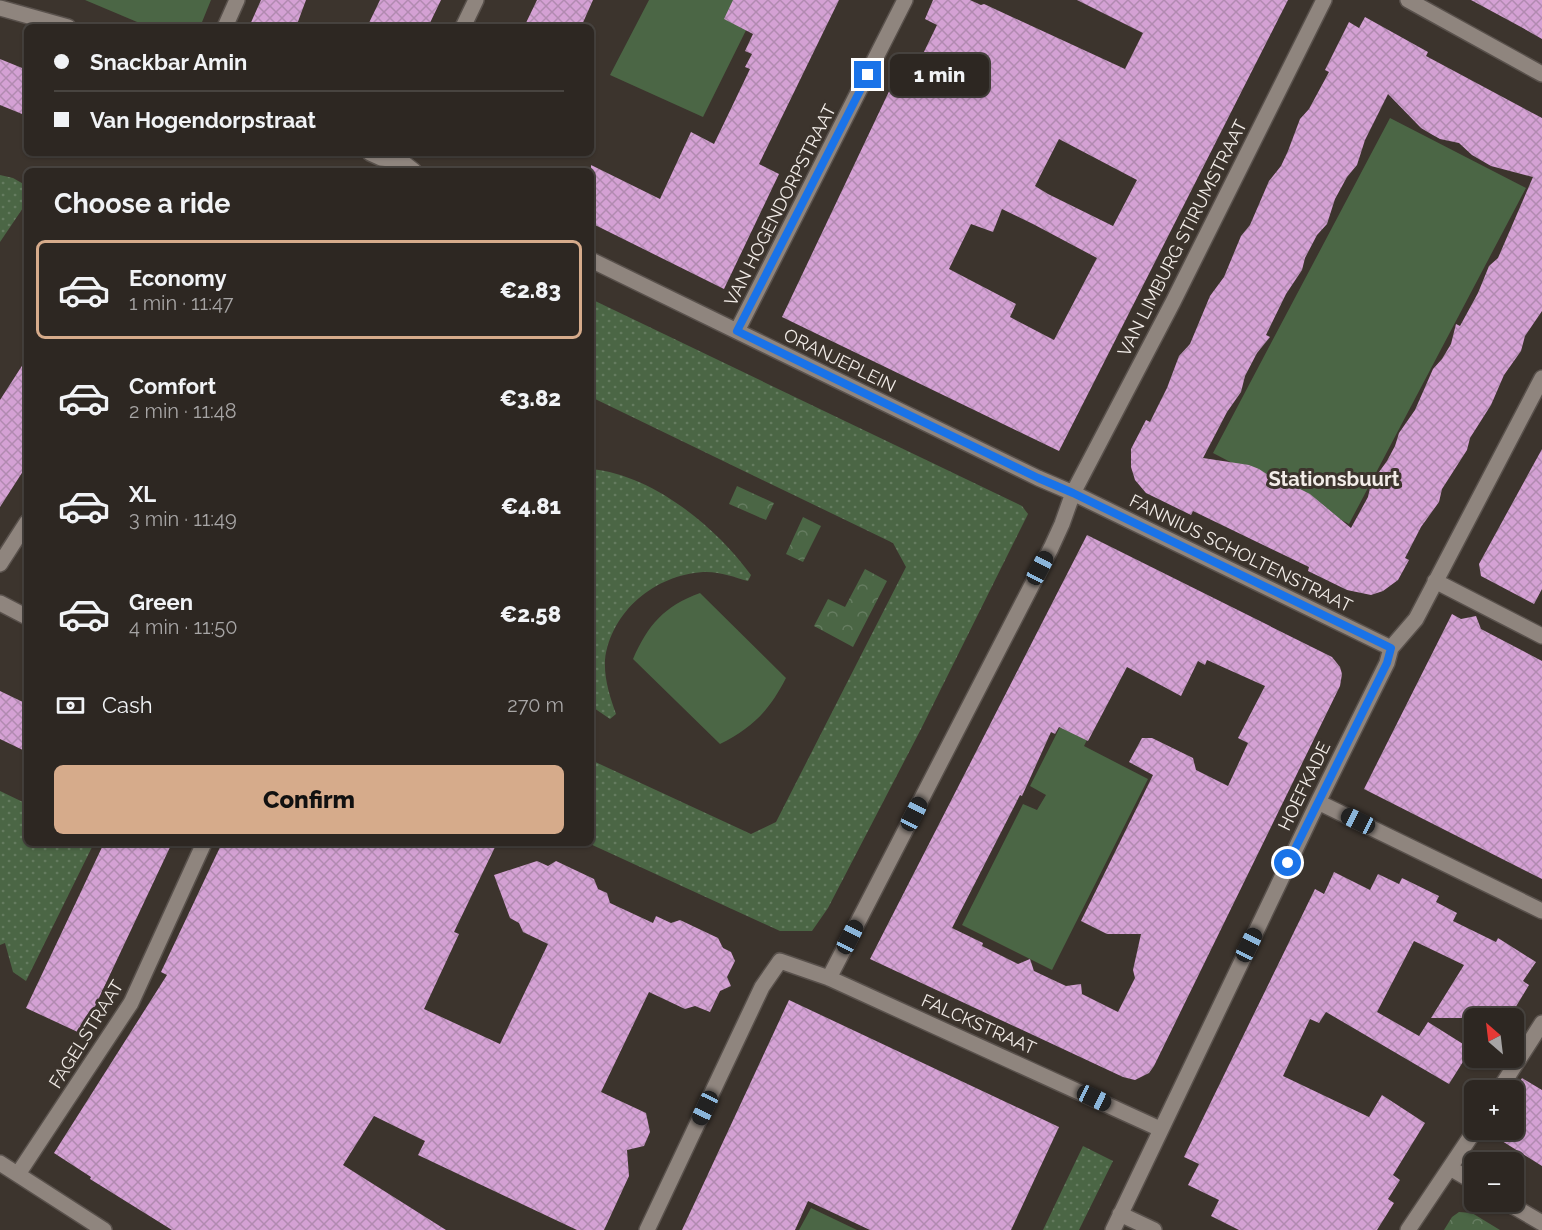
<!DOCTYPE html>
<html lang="en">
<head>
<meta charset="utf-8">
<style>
	:root { --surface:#2d2722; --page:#352f2a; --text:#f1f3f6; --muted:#a7a5a5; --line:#484440; --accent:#d6ab8b }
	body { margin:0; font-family:Raleway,sans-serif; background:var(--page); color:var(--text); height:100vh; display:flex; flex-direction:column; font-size:22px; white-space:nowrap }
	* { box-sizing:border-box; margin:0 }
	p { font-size:20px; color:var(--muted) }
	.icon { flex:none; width:33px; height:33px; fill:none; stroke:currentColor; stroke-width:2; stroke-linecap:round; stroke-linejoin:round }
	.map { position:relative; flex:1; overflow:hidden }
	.panel { position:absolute; left:24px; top:168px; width:570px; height:678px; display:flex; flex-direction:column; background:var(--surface); border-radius:9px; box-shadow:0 2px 4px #0004,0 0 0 2px var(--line) }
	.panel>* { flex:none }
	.guide { position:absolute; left:24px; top:24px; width:570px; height:132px; border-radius:9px; box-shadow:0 2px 4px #0004,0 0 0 2px var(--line); display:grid; align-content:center; height:132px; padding:0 30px; background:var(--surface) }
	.needle { width:39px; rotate:332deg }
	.fabs { position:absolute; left:1464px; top:1008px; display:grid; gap:12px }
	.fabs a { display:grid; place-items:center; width:60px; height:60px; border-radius:9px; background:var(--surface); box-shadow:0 2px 4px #0004,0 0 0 2px var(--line); font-size:30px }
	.end { position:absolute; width:27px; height:27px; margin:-14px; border:8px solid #1a73e8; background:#fff; box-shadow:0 0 0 3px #fff }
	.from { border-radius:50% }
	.bubble { position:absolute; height:42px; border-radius:9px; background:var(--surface); box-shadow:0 2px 4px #0004,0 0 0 2px var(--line); font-size:20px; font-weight:800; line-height:42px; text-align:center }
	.car { position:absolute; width:18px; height:36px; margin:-18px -9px; border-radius:8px; box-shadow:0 0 4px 2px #0007; background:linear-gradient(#222 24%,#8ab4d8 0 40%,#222 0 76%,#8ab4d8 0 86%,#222 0) }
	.guide b { display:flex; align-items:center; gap:21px; height:57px; font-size:22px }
	.guide b+b { border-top:2px solid var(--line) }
	.guide i { width:15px; height:15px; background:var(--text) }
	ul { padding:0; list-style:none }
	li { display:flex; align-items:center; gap:18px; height:99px; margin:0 12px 9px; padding:0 18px; border:3px solid transparent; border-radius:9px }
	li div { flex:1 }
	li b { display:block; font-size:22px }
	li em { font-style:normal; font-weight:800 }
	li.on { border-color:var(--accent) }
	li>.icon { width:54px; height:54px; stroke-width:1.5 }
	h2 { padding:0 30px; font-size:27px; line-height:72px }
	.pay { display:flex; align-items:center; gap:15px; height:66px; padding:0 30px; font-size:22px }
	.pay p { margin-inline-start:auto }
	.action { display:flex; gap:12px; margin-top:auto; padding:12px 30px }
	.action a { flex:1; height:69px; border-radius:9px; background:var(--accent); color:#111; font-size:24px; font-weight:800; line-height:69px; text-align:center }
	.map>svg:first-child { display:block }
	.grass { fill:url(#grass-dots) }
	.forest { fill:url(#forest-crowns) }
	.garden { fill:#4b6645 }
	.building { fill:url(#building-cross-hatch); fill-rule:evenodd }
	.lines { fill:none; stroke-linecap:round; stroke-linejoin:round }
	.minor-casing { stroke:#59514c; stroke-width:18 }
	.minor { stroke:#8f857e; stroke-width:15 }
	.route { stroke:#1a73e8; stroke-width:8 }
	.labels { text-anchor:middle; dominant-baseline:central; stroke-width:6; stroke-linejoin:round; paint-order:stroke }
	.street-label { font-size:18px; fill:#f2ece8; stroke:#3c342d }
	.neighbourhood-label { font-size:20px; font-weight:bold; fill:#f2ece8; stroke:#3c342d }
</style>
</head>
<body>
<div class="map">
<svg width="1542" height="1230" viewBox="0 0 1542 1230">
	<defs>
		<pattern id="grass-dots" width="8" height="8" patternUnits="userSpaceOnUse" patternTransform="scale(1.5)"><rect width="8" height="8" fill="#4b6645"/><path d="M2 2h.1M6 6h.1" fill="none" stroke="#657c60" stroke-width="1.8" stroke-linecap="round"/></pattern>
		<pattern id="forest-crowns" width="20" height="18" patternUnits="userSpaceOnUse" patternTransform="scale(1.5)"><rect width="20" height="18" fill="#4b6645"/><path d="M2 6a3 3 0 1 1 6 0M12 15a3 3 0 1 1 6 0" fill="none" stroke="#657c60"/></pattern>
		<pattern id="building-cross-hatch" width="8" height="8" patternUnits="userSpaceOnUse" patternTransform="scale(1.5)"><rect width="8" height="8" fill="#d4a1d4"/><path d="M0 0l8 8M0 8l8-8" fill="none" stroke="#b18ab0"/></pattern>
	</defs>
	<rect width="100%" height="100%" fill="#3c342d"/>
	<path class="grass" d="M0,175L13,178L27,186V202L0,242Z
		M591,299L1022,506L1028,514L921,729L828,908L812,931H780L588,843H591V760L751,834L776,822L906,567L893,543L591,397Z
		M591,469C653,475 715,526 751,575L748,581C734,577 719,571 703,572C655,575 611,611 605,660C604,679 610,697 616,714L610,719L591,706Z
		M0,791L27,804V843H94L26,981L13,972L5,943L0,945Z
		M1083,1146L1113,1161L1079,1230H1043Z"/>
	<path class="forest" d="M737,486L774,503L766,520L729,504Z
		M803,517L821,526L803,562L786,554Z
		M865,569L887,581L853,647L814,626L828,599L845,607Z
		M1459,1212L1472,1213L1500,1230H1444L1452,1217Z"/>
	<path class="garden" d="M85,0H211L200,27H149Z
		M649,0H761L703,117L610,75Z
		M1390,118L1526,188L1349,524L1213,453Z
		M700,593L786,678C769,711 753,727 720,744L633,659C648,625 664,606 700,593Z
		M1085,678L1111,691L1084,746L1148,779L1052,970L962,925L1023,804L1037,810L1046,795L1030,786Z
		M811,1208L857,1230H799Z"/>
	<path class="building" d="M261,0H306L296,27H249Z
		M380,0H441L428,27H367Z
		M537,0H593L581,27H524Z
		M733,0H839L759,164L779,174L724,289L591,223V165L660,199L691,132L714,144L750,69L745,67L752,54L745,51L753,34L724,19Z
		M933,0H970L981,5L984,4L1125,69L1143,33L1077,0H1288L1059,451L782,317L893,83L906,89L937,25L925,19ZM1059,139L1137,180L1113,226L1048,194L1035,186ZM1002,209L1033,224L1097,258L1054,340L1010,317L1016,304L949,269L971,224L993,232Z
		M1471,0H1542V39L1521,27Z
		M1365,17L1428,52L1426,56L1542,118V311L1525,336L1521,351L1504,375L1491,405L1470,438L1467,450L1442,489L1439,502L1421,527L1405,558L1409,560L1398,580L1383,591L1371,595L1347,590L1308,571L1309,567L1193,511L1191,515L1146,493L1135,480L1131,467V449L1146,420L1150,422L1167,388L1179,356L1190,344L1210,296L1224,277L1241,236L1250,225L1269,181L1281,166L1288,151L1300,119L1309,109L1329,72L1325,70L1349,22L1359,28ZM1388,94L1421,128L1431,134L1440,139L1459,143L1472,155L1491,166L1533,177L1498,258L1489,266L1478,293L1460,326L1456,324L1451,344L1442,359L1433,369L1415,410L1399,433L1395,446L1387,461L1371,483L1368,497L1351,528L1310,494L1290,484L1279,482L1259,469L1249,465L1203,458L1227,412L1241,392L1245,376L1257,353L1270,337L1266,335L1286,294L1302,270L1305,258L1317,235L1327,224L1335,199L1347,177L1357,165L1365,140Z
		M0,59L27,70V116L0,105Z
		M27,358V465L0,507V400Z
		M1542,449V589L1534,604L1481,576L1479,564Z
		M1087,535L1332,657L1340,667L1342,674L1340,686L1154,1066L1149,1073L1135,1080L1123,1077L870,959ZM1207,660L1265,686L1238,738L1248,743L1228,786L1196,770L1193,758L1152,738H1142L1129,762L1153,775L1081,921L1107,934H1141L1133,970L1135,978L1118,1012L1082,994L1081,984L1066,986L1034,971L1030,959L1018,964L982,946L983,943L952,928L1020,795L1022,796L1051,732L1055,734L1059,727L1088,741L1127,667L1181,696L1198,661L1205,665Z
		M1452,614L1461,619L1476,616L1481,629L1542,661V879L1364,789Z
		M0,691L27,704V752L0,739Z
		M104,843H172L82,1034L26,1008Z
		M222,843H497L454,932L459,934L424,1009L500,1044L548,944L523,932L519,923L510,918L494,875L537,861L548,866L556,861L594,879L598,889L607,893L610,903L653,923L656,916L671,923L680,920L718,938L723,948L731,952L735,961L727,977L731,986L720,991L710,1012L695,1006L685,1009L649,992L601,1092L646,1113L650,1132L644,1146L627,1150L629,1176L604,1230H577L418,1155L425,1141L374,1116L343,1165L446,1230H172L90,1179L91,1177L54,1153L167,975L161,972Z
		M1334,872L1370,890L1378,874L1399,884L1402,878L1439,896L1436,902L1457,913L1453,921L1496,942L1498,938L1536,962L1523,981L1529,985L1509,1018H1431L1464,965L1414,941L1377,1012L1419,1036L1428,1022L1471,1049L1449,1084L1326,1012L1319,1023L1310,1019L1283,1076L1369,1117L1382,1095L1425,1123L1393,1175L1400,1180L1388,1199L1394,1203L1377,1230H1239L1211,1216L1219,1200L1188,1185L1199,1164L1184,1157L1315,889L1324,894Z
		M789,1000L1059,1127L1011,1230H870L808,1201L795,1230H682Z
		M1522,1078L1542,1090V1166L1502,1141L1509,1130H1514V1092Z"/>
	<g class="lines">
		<defs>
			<path id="minor" d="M1408,0L1542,74
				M0,8L68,27
				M225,27L237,0
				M463,27L476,0
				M370,153L381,158L400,160
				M400,160L414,171
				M591,260L1038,478L1073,493L1391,648
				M737,331L905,0
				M0,564L27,522
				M1435,581L1542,636
				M0,603L27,617
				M1318,802L1542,911
				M829,978L1051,548L1062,524L1073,493L1173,302L1324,0
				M1499,1090L1542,1023
				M0,1163L104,1230
				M1450,1168L1474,1182
				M18,1174L131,1003L204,843
				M1506,1202L1542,1223
				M1120,1214L1154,1230
				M647,1230L762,987L780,961L829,978L1160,1129
				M1113,1230L1318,802L1387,663L1391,648L1416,619L1542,378
				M1408,1230L1475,1130"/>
		</defs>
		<use href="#minor" class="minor-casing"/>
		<use href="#minor" class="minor"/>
	</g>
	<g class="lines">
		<path class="route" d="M868,75L737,331L1038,478L1073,493L1391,648L1387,663L1288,863"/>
	</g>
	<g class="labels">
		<g class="street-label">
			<text transform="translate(780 205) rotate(-63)">VAN HOGENDORPSTRAAT</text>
			<text transform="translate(1182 238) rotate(-63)">VAN LIMBURG STIRUMSTRAAT</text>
			<text transform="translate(840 360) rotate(26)">ORANJEPLEIN</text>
			<text transform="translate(1241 553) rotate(26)">FANNIUS SCHOLTENSTRAAT</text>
			<text transform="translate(1304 786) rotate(-64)">HOEFKADE</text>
			<text transform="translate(979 1024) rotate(24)">FALCKSTRAAT</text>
			<text transform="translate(86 1034) rotate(-58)">FAGELSTRAAT</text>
		</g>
		<g class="neighbourhood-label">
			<text x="1334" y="479">Stationsbuurt</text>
		</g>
	</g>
</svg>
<div class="fabs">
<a><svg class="needle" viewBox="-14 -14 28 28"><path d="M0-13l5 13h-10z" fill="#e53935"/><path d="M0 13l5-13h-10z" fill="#a7a5a5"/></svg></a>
<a>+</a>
<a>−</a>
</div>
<i class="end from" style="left:1288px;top:863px"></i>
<i class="end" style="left:868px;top:75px"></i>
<div class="bubble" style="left:890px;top:54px;width:99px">1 min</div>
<i class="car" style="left:1040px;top:568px;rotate:28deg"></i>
<i class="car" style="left:914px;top:814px;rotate:27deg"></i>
<i class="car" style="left:1358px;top:821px;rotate:296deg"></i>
<i class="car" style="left:850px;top:937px;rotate:27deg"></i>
<i class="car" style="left:1249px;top:945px;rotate:26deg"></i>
<i class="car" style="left:1094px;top:1098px;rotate:115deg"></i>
<i class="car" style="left:705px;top:1108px;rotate:205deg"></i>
<div class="guide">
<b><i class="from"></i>Snackbar Amin</b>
<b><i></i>Van Hogendorpstraat</b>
</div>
<section class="panel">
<h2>Choose a ride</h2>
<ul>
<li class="on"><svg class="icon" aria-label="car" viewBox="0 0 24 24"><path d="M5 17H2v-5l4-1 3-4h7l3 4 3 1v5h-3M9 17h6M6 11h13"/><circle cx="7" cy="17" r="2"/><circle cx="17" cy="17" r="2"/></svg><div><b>Economy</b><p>1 min · 11:47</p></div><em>€2.83</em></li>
<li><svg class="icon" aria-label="car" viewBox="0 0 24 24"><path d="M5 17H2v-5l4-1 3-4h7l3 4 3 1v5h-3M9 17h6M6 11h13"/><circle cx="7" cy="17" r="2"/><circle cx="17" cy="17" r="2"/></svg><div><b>Comfort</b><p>2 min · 11:48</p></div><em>€3.82</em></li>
<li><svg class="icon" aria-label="car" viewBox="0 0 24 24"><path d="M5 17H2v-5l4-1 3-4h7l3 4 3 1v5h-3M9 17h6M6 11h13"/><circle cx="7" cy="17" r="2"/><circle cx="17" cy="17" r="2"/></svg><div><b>XL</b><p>3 min · 11:49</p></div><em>€4.81</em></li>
<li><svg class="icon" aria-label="car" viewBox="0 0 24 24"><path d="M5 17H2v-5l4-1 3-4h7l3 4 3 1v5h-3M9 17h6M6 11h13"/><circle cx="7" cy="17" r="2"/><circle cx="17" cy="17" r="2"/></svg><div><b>Green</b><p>4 min · 11:50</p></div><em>€2.58</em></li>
</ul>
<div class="pay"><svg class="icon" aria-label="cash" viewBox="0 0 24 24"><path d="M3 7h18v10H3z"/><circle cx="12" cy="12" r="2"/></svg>Cash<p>270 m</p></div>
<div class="action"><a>Confirm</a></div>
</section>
</div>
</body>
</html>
